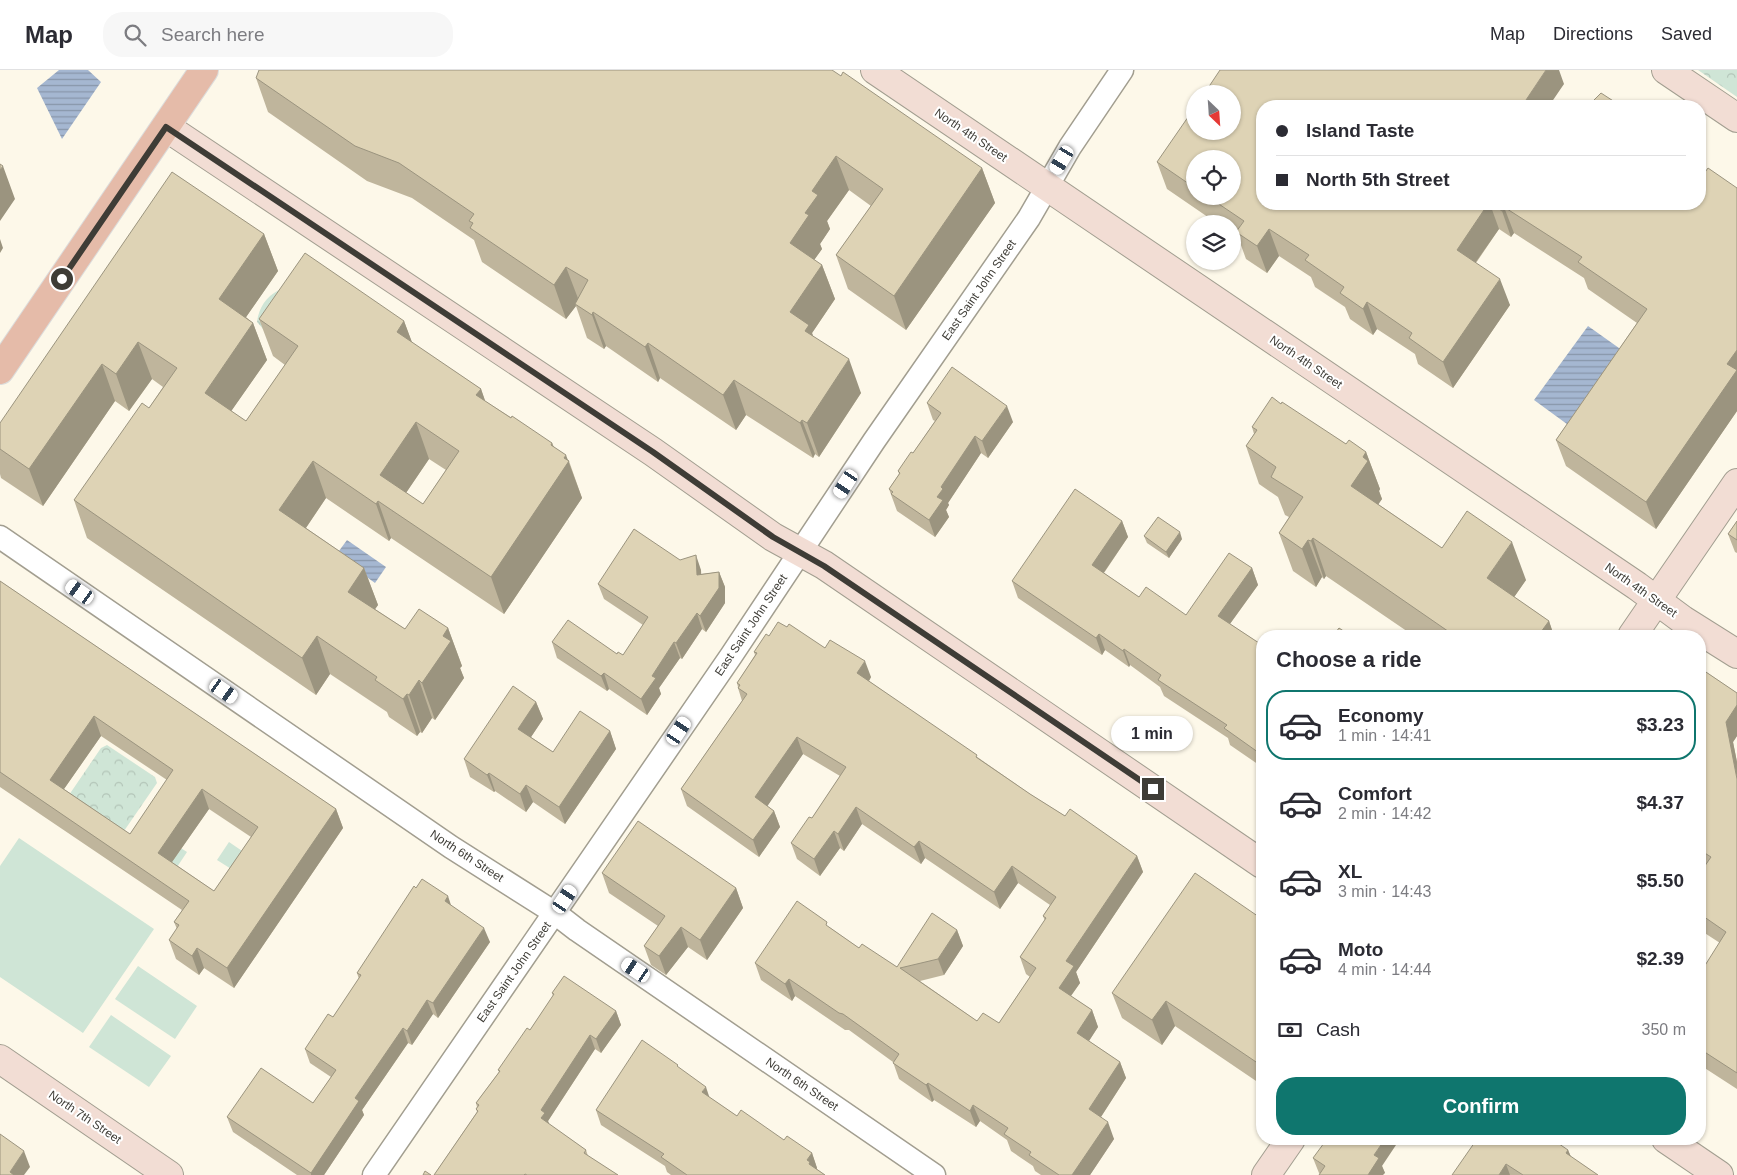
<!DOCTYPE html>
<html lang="en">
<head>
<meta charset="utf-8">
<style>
	:root { --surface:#fff; --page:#f7f7f7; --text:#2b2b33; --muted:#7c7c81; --line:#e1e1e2; --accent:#0f766e }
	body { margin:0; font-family:Helvetica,sans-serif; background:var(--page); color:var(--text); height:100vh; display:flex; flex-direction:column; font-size:19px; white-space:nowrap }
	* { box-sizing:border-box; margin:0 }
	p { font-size:16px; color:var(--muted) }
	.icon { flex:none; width:28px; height:28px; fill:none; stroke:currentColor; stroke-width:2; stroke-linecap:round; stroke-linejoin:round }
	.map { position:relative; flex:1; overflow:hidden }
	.details { position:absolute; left:1256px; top:560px; width:450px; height:515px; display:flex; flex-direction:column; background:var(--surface); border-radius:20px; box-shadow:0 1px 4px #0004 }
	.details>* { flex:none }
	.hud { position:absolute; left:1256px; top:30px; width:450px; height:110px; border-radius:20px; box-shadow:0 1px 4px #0004; display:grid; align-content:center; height:110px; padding:0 20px; background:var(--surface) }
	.needle { width:32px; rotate:155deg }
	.buttons { position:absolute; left:1186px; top:15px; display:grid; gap:10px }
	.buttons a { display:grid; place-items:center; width:55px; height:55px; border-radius:50%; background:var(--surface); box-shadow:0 1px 4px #0004; font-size:25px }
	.end { position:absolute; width:22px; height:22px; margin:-11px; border:6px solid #3e3c36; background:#fff; box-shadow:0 0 0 2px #fff }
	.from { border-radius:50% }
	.bubble { position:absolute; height:35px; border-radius:18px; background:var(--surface); box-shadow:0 1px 4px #0004; font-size:16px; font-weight:600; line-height:35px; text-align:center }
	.car { position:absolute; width:15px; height:30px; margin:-15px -8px; border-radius:6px; box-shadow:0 0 4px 1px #0007; background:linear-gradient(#fff 24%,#345 0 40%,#fff 0 76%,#345 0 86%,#fff 0) }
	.hud b { display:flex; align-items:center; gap:18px; height:48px; font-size:19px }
	.hud b+b { border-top:1px solid var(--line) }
	.hud i { width:12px; height:12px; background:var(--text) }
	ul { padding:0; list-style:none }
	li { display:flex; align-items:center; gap:15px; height:70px; margin:0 10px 8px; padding:0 10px; border:2px solid transparent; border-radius:20px }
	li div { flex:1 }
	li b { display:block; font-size:19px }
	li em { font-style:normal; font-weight:600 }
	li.selected { border-color:var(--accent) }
	li>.icon { width:45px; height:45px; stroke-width:1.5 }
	h2 { padding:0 20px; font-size:22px; line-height:60px }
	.pay { display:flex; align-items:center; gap:12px; height:55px; padding:0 20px; font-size:19px }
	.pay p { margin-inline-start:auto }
	.primary-button { display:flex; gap:10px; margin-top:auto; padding:10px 20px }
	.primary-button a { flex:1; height:58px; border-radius:20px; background:var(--accent); color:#fff; font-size:20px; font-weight:600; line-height:58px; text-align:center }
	header { display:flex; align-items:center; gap:30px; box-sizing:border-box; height:70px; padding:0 25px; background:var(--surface); border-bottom:1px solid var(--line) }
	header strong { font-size:24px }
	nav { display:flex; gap:28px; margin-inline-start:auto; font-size:18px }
	.search { width:350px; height:45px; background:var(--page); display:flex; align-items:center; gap:12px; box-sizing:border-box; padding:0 18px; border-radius:20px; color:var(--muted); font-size:19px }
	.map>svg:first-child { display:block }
	.park { fill:url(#park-crowns) }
	.pitch { fill:#cfe5d6 }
	.water { fill:url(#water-rules) }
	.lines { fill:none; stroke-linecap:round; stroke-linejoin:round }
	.street-casing { stroke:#a29e90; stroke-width:25 }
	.secondary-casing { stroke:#a29e90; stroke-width:30 }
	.primary-casing { stroke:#dcdcdb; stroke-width:30 }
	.street { stroke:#fff; stroke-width:22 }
	.secondary { stroke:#f2ddd4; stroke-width:28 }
	.primary { stroke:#e5bba9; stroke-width:28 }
	.wall { fill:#bfb59c; fill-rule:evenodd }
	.shaded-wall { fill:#9b947f }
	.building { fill:#ded3b5; stroke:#9b947f; fill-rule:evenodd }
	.route { stroke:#3e3c36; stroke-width:6 }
	.labels { text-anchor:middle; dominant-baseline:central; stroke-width:4; stroke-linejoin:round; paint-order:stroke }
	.street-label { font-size:12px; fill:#3e3c36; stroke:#fff }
</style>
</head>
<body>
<header>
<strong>Map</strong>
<div class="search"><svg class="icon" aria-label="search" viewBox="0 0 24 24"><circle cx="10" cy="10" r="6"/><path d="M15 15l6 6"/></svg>Search here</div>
<nav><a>Map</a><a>Directions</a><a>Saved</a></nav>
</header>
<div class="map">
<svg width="1737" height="1105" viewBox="0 0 1737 1105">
	<defs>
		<pattern id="park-crowns" width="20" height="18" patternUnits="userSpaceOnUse" patternTransform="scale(1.25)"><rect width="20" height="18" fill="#cfe5d6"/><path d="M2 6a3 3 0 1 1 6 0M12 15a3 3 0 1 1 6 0" fill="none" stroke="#b3c5b8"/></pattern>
		<pattern id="water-rules" width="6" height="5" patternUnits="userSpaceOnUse" patternTransform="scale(1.25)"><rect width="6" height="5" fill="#a5b7d1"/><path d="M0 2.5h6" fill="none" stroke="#8896aa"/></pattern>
	</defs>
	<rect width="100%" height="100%" fill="#fdf8e9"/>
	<path class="park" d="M1698,0H1737V27Z
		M279,220L270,261L263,259L257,252C259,237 266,227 279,220Z
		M107,675L155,707L157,713L124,761L69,725L101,678Z"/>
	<path class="pitch" d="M19,768L154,859L83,963L0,907V796Z
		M168,770L187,782L175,800L157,787Z
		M229,772L248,785L236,802L217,790Z
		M138,896L197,936L175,969L115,929Z
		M111,945L171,986L149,1017L89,977Z"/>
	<path class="water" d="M59,0H88L101,12L62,69L37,18Z
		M1588,256L1626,283L1571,357L1534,330Z
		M347,470L386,497L375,513L336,485Z"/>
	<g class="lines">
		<defs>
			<path id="street" d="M0,467L451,777L555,843L577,860L934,1105
				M374,1105L731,586L874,371L1029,148L1070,77L1122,0"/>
			<path id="secondary" d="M875,0L1637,516L1683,550L1737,584
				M1666,0L1737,48
				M166,57L653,382L773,467L824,495L1262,794
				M1632,566L1737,413
				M0,989L169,1105
				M1666,1069L1719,1105
				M1266,1105L1291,1069"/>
			<path id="primary" d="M0,300L204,0"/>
		</defs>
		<use href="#street" class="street-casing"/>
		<use href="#secondary" class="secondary-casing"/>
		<use href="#primary" class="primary-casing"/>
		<use href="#street" class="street"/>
		<use href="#secondary" class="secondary"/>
		<use href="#primary" class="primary"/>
	</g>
	<path class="wall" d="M256,8L982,98L995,133L906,260L848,219L836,185L871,136L849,120L827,151L830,159L820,174L822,179L814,190L822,195L835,229L812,263L813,266L861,323L819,387L815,384L813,388L746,345L736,360L660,308L658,312L606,276L604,279L587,268L576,236L566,249L482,192L474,170L412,128L367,111L268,42Z
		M1564,14L1262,134H1700L1737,118V341L1656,459L1566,396L1556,370L1637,253L1588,219L1584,208L1514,163L1511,167L1499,159L1476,193L1510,235L1453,318L1418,294L1415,284L1377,259L1373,265L1350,249L1345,237L1315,217L1311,207L1279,186L1267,203L1246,189L1238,167L1232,164V154H1218L1167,119L1157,92ZM1195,89L1232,126H1195Z
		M264,164L278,201L246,247L253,253L267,290L231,341L246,351L285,295L273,286L259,249L404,251L412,273L481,319L485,331L552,373L554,377L569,391L582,428L504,544L391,468L389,471L326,428L306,458L364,498L378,535L375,539L405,559L448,558L462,596L460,598L464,608L435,650L432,648L422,663L420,662L417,666L389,647L387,642L330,604L316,625L87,468L74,430L149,338L163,317L152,309L129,341L115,331L43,436L1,408L0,404V353ZM429,389L446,400L423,434L406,423Z
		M927,333L1013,352L988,388L981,383L948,433L949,435L946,440L949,447L935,467L897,441L889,419L899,404L898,401L913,383L935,351L933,350Z
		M1281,334L1346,374L1366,382L1380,419L1379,421L1382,429L1378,434L1442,478L1526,510L1514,527L1549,551L1554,566H1414L1326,506L1324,509L1322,507L1316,517L1293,501L1279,463L1289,447L1285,445L1278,427L1259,414L1246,376L1254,364L1252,357Z
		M1122,451L1128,467L1104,503L1139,527L1186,545L1252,498L1258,515L1230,554L1262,575V697L1230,675L1228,668L1164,626L1160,617L1130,595L1129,597L1105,580L1102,585L1018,528L1012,511Z
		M1737,451V483L1735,482L1728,464Z
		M1144,466L1182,469L1169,488L1147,473Z
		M680,490L701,500V504L719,502L725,517V533L706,562L702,559L682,589L680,588L659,618L661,624L647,645L609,619L607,621L557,588L552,572L623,585L643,555L604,529L598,514Z
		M0,511L336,739L343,758L234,918L204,898L199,905L176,889L169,870L177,859L174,852L182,840L0,717ZM101,666L167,710L130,764L64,719ZM209,739L251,767L214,821L172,792Z
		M787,557L825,578L871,607L869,611L1030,724L1065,746L1137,786L1143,802L1076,902L1080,913L1071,926L1092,940L1098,957L1089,971L1120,992L1126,1008L1101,1047L1114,1069L1090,1105H1041L1035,1101L1033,1096L1011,1081L1007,1070L980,1051L976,1057L934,1030L932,1032L899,1009L893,992L849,960H845L795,926L792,931L761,910L755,893L829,857L859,878L897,897L957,860L963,876L944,905L920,911L977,951L999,953L1030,907L1026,904L1020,887L1045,851L1043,846L1050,835L1018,813L1000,839L925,788L921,794L862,754L844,781L840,778L820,806L797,789L791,773L812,748L840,706L803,684L767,736L774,741L780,757L759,787L687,736L681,719L742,631L738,618V617L737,613L755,585L754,582L769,566Z
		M1700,598L1737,623V666L1733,672L1737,692V1019L1700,995V895L1704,897L1720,873L1700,860V803L1703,798L1700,795Z
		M536,632L543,649L531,667L553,682L610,661L616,679L565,754L533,732L526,742L495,721L494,722L470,707L464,689Z
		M602,803L736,818L743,838L707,890L688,877L666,905L651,895L644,876L658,856L609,823Z
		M416,818L451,835L490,872L438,948L433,944L412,975L408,973L362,1040L364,1045L324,1105H297L233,1062L227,1047L313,1033L331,1007L310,993L305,979L333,947L359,909L357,903Z
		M1262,849V1015L1175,956L1162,975L1122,948L1112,923Z
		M552,923L616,941L621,955L601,983L595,979L548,1051L549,1054L586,1080L588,1086L618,1105H434L477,1042L476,1039L477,1037L476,1033L499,1002L498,1000L530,960L553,926Z
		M679,998L709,1027L737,1046L784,1070L812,1083L817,1098V1099L825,1105H671L667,1102L665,1096L601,1055L596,1040Z
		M1568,1080L1571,1087L1598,1105H1452Z
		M1313,1088L1382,1096L1385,1103L1320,1104L1319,1103Z"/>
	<path class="shaded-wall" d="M1546,0H1559L1564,14L1549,36H1522Z
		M836,86L849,120L827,151L830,159L820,174L822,179L802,207L790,173L805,143L812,121Z
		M3,96L15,129L0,151V100Z
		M982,98L995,133L906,260L894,226Z
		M1488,134H1490L1499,159L1466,206L1457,180Z
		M1504,137L1514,163L1511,167L1502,141Z
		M1269,159L1279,186L1267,203L1257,176Z
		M264,164L278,201L233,266L219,229Z
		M0,169L3,178L0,183Z
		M822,195L835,229L812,263L821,289L790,242Z
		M566,197L579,231L575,234L576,236L566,249L554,215Z
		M1500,209L1510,235L1453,318L1443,292Z
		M1367,232L1377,259L1373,265L1363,239Z
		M593,242L606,276L604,279L592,245Z
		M404,251L418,288L397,262Z
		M253,253L267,290L218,360L205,323Z
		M138,272L152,309L129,341L116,304Z
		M648,273L660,308L658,312L645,277Z
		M1737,280V341L1656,459L1646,432L1727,294Z
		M849,289L861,323L819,387L807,353Z
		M102,294L115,331L43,436L29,399Z
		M734,310L746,345L736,360L723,325Z
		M481,319L494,356L476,325Z
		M1007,336L1013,352L988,388L982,371Z
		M802,350L815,384L813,388L800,353Z
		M416,352L429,389L393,442L380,405Z
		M975,366L981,383L948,433L949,435L946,440L949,447L935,467L929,450L937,427L941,417Z
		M552,373L562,401L564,388L566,385L582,428L504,544L491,507Z
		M1366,382L1380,419L1379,421L1382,429L1365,454L1351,416L1363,387Z
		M313,391L326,428L293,477L279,440Z
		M378,431L391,468L389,471L376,434Z
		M1122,451L1128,467L1098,511L1092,495Z
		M1180,462L1182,469L1169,488L1166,482Z
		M1313,468L1326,506L1324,509L1311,471Z
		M1308,470L1322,507L1316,517L1302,479Z
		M1512,472L1526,510L1501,546L1487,508Z
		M696,485L701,500L702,520L697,505Z
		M364,498L378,535L361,559L348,522Z
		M1252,498L1258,515L1224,562L1218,546Z
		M719,502L725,517V533L706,562L700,546Z
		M697,543L702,559L682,589L676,573Z
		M1549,551L1554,566H1538Z
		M448,558L462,596L460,598L464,608L435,650L422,613L443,566Z
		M1099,564L1105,580L1102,585L1096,568Z
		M317,566L330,604L316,625L302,588Z
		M674,572L680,588L659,618L661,624L647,645L641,629L652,606Z
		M1124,579L1130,595L1129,597L1123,581Z
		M865,591L871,607L864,620L857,603Z
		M604,603L609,619L607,621L601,606Z
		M419,610L432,648L422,663L409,625Z
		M407,624L420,662L417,666L403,629Z
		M536,632L543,649L525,676L518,659Z
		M1737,635V666L1733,672L1737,692V709L1726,652Z
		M94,646L101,666L57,729L50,710Z
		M610,661L616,679L565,754L559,737Z
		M797,667L803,684L762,744L755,727Z
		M489,703L495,721L494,722L487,705Z
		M526,715L533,732L526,742L520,724Z
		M202,719L209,739L165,802L158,783Z
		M856,737L862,754L844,781L838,764Z
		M336,739L343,758L234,918L227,898Z
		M774,741L780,757L759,787L753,770Z
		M834,761L840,778L820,806L814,789Z
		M919,771L925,788L921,794L914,777Z
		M1137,786L1143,802L1076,902L1080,913L1065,934L1059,918L1066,891Z
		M1012,796L1018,813L1000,839L994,822Z
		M736,818L743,838L707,890L700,870Z
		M448,826L453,841L445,831Z
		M681,857L688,877L666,905L659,886Z
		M484,858L490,872L438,948L433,933Z
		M957,860L963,876L944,905L938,889Z
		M197,878L204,898L199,905L192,886Z
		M789,909L795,926L792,931L785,914Z
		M427,930L433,944L412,975L407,961Z
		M1166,931L1175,956L1162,975L1152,950Z
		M1092,940L1098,957L1083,980L1077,963Z
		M616,941L621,955L601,983L596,969Z
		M403,958L408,973L362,1040L364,1045L324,1105H311V1103L355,1028Z
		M590,965L595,979L548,1051L550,1056L541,1048V1040Z
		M1120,992L1126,1008L1095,1056L1089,1039Z
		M928,1013L934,1030L932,1032L926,1015Z
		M706,1017L711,1032L702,1022Z
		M973,1035L980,1051L976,1057L970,1041Z
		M1108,1052L1114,1069L1090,1105H1072Z
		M1385,1069H1400L1382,1096L1385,1103L1383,1105H1368L1374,1085Z
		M1568,1080L1574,1094L1566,1083Z
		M24,1081L30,1097L24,1105H11L10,1102Z
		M812,1083L817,1098L814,1103L807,1090Z
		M1506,1094L1510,1105H1499Z"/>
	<path class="building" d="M259,0H832L841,6L843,2L982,98L894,226L836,185L883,119L836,86L812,121L818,125L805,143L809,145L790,173L822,195L790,242L809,255L805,261L849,289L807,353L802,350L800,353L734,310L723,325L648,273L645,277L593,242L592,245L575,234L588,210L566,197L554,215L470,158L473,153L469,151L474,144L399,93L355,76L256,8Z
		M1220,0H1546L1522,36H1262V134H1488L1457,180L1500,209L1443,292L1409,268L1412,263L1367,232L1363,239L1340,223L1344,217L1305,190L1309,185L1269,159L1257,176L1236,162L1244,151L1207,126H1232V89H1195V118L1157,92L1195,37V61H1232V24H1204Z
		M1601,23L1621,36H1588Z
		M0,94L3,96L0,100Z
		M1708,98L1737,118V280L1727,294L1737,300L1646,432L1556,370L1647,239L1578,192L1582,187L1504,137L1502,141L1492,134H1700V107L1701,108Z
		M172,102L264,164L219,229L253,253L205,323L246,351L298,276L259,249L305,183L404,251L397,262L481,319L476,325L511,348L512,346L552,373L551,375L566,385L564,388L569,391L491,507L378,431L376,434L313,391L279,440L364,498L348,522L405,559L419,539L448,558L443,566L451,571L422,613L419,610L409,625L407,624L403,629L375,610L377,607L317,566L302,588L74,430L142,333L149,338L177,298L138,272L116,304L102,294L29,399L0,379V353ZM416,352L459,381L423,434L380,405Z
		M952,297L1007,336L982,371L975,366L941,417L943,419L937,427L943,430L929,450L891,424L893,422L889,419L900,403L898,401L911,382L913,383L941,343L927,333Z
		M1272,327L1281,334L1282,332L1346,374L1349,370L1366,382L1363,387L1368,391L1351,416L1442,478L1467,441L1512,472L1487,508L1549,551L1538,566H1455L1313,468L1311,471L1308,470L1302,479L1279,463L1303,427L1271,407L1276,397L1246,376L1257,360L1252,357Z
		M1075,419L1122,451L1092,495L1139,527L1146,517L1186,545L1229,483L1252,498L1218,546L1262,575V685L1224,658L1227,655L1158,610L1161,605L1124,579L1123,581L1099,564L1096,568L1012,511Z
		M1158,447L1180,462L1166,482L1144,466Z
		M1737,451V470L1728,464Z
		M634,459L680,490L696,485L697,505L719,502V518L700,546L697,543L676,573L674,572L652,606L656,608L641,629L604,603L601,606L552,572L568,550L617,584L618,582L623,585L648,547L598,514Z
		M0,511L336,739L227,898L197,878L192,886L169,870L179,855L174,852L189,831L0,702ZM94,646L173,700L130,764L50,710ZM202,719L258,757L214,821L158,783Z
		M778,552L787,557L789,554L825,578L830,570L865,591L857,603L977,685L976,687L1030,724L1065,746L1070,739L1137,786L1066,891L1074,896L1059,918L1092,940L1077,963L1120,992L1089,1039L1108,1052L1072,1105H1059L1029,1085L1031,1082L1004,1064L1008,1058L973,1035L970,1041L928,1013L926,1015L893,993L899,984L843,944L839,943L789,909L785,914L755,893L797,831L827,852L826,855L859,878L862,874L897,897L932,843L957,860L938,889L900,898L977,951L983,943L999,953L1036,898L1020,887L1046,848L1043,846L1056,827L1012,796L994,822L919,771L914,777L856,737L838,764L834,761L814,789L791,773L809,747L812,748L846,697L797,667L755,727L774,741L753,770L681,719L747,624L738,618L740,615L737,613L757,583L754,582L766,564L769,566Z
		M1339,558L1351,566H1333Z
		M1700,598L1737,623V635L1726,652L1737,709V1003L1700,979V895L1704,897L1726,862L1700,844V803L1711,787L1700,780Z
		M513,616L536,632L518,659L553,682L580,641L610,661L559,737L526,715L520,724L489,703L487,705L464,689Z
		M638,751L736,818L700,870L681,857L659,886L644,876L665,846L602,803Z
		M1195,803L1262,849V996L1166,931L1152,950L1112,923Z
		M422,809L448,826L445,831L484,858L433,933L427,930L407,961L403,958L355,1028L359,1031L311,1103L227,1047L261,998L313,1033L336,1000L305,979L328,944L333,947L361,905L357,903L414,816L416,818Z
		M564,906L616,941L596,969L590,965L541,1040L545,1043L541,1048L586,1080L584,1083L618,1105H527L525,1104L524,1105H434L478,1041L476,1039L479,1035L476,1033L500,1001L498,1000L527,958L530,960L554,924L552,923Z
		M642,970L678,995L677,996L706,1017L702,1022L737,1046L741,1040L784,1070L787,1066L812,1083L807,1090L810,1092L809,1094L825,1105H687L661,1087L664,1084L596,1040Z
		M0,1064L24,1081L10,1102L14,1105H0Z
		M1327,1069H1385L1374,1085L1379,1088L1368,1105H1319L1325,1096L1313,1088Z
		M1477,1069H1552L1568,1080L1566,1083L1598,1105H1523L1506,1094L1499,1105H1452Z
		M425,1101L431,1105H423Z"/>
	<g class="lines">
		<path class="route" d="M62,209L166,57L653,382L773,467L824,496L1153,719"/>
	</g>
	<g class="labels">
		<g class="street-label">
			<text transform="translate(971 65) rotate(34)">North 4th Street</text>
			<text transform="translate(979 220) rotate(-55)">East Saint John Street</text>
			<text transform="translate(1306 292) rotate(34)">North 4th Street</text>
			<text transform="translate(1641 520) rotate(35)">North 4th Street</text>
			<text transform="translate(751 555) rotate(-56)">East Saint John Street</text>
			<text transform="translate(467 786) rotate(33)">North 6th Street</text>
			<text transform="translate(514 902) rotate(-55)">East Saint John Street</text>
			<text transform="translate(802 1014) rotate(34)">North 6th Street</text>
			<text transform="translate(85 1047) rotate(34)">North 7th Street</text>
		</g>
	</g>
</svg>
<div class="buttons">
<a><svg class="needle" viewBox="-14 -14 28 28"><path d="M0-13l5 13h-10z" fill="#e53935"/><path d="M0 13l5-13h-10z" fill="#7c7c81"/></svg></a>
<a><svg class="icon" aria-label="locate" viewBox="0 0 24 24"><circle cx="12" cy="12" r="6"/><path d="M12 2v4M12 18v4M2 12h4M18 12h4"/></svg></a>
<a><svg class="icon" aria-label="layers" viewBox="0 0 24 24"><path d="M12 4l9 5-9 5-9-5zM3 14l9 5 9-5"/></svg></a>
</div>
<i class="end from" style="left:62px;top:209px"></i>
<i class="end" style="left:1153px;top:719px"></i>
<div class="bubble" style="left:1111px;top:646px;width:82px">1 min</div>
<i class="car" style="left:1062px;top:90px;rotate:211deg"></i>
<i class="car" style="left:846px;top:414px;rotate:213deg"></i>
<i class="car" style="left:80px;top:522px;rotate:305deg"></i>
<i class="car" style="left:224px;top:621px;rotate:125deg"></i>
<i class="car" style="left:679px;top:661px;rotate:34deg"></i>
<i class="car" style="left:565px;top:829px;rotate:34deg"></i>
<i class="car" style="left:636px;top:900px;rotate:304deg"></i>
<div class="hud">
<b><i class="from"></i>Island Taste</b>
<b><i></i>North 5th Street</b>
</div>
<section class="details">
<h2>Choose a ride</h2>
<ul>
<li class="selected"><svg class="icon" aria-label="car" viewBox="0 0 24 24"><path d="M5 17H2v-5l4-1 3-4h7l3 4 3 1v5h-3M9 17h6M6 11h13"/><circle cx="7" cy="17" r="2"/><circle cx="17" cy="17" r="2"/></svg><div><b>Economy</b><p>1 min · 14:41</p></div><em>$3.23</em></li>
<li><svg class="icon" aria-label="car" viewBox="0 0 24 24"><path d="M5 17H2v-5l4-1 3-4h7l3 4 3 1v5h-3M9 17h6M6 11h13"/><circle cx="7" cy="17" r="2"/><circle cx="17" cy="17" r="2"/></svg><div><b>Comfort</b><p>2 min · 14:42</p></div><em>$4.37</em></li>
<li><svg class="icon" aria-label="car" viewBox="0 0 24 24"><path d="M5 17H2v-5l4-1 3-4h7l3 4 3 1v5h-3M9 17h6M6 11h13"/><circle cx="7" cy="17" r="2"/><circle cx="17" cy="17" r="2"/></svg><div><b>XL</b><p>3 min · 14:43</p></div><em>$5.50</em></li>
<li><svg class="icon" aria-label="car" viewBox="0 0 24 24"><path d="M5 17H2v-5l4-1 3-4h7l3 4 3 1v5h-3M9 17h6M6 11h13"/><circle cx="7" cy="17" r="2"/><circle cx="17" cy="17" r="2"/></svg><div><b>Moto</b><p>4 min · 14:44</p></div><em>$2.39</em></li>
</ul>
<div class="pay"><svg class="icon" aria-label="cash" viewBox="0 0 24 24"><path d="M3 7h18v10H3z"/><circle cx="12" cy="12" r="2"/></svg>Cash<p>350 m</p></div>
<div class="primary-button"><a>Confirm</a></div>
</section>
</div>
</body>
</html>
